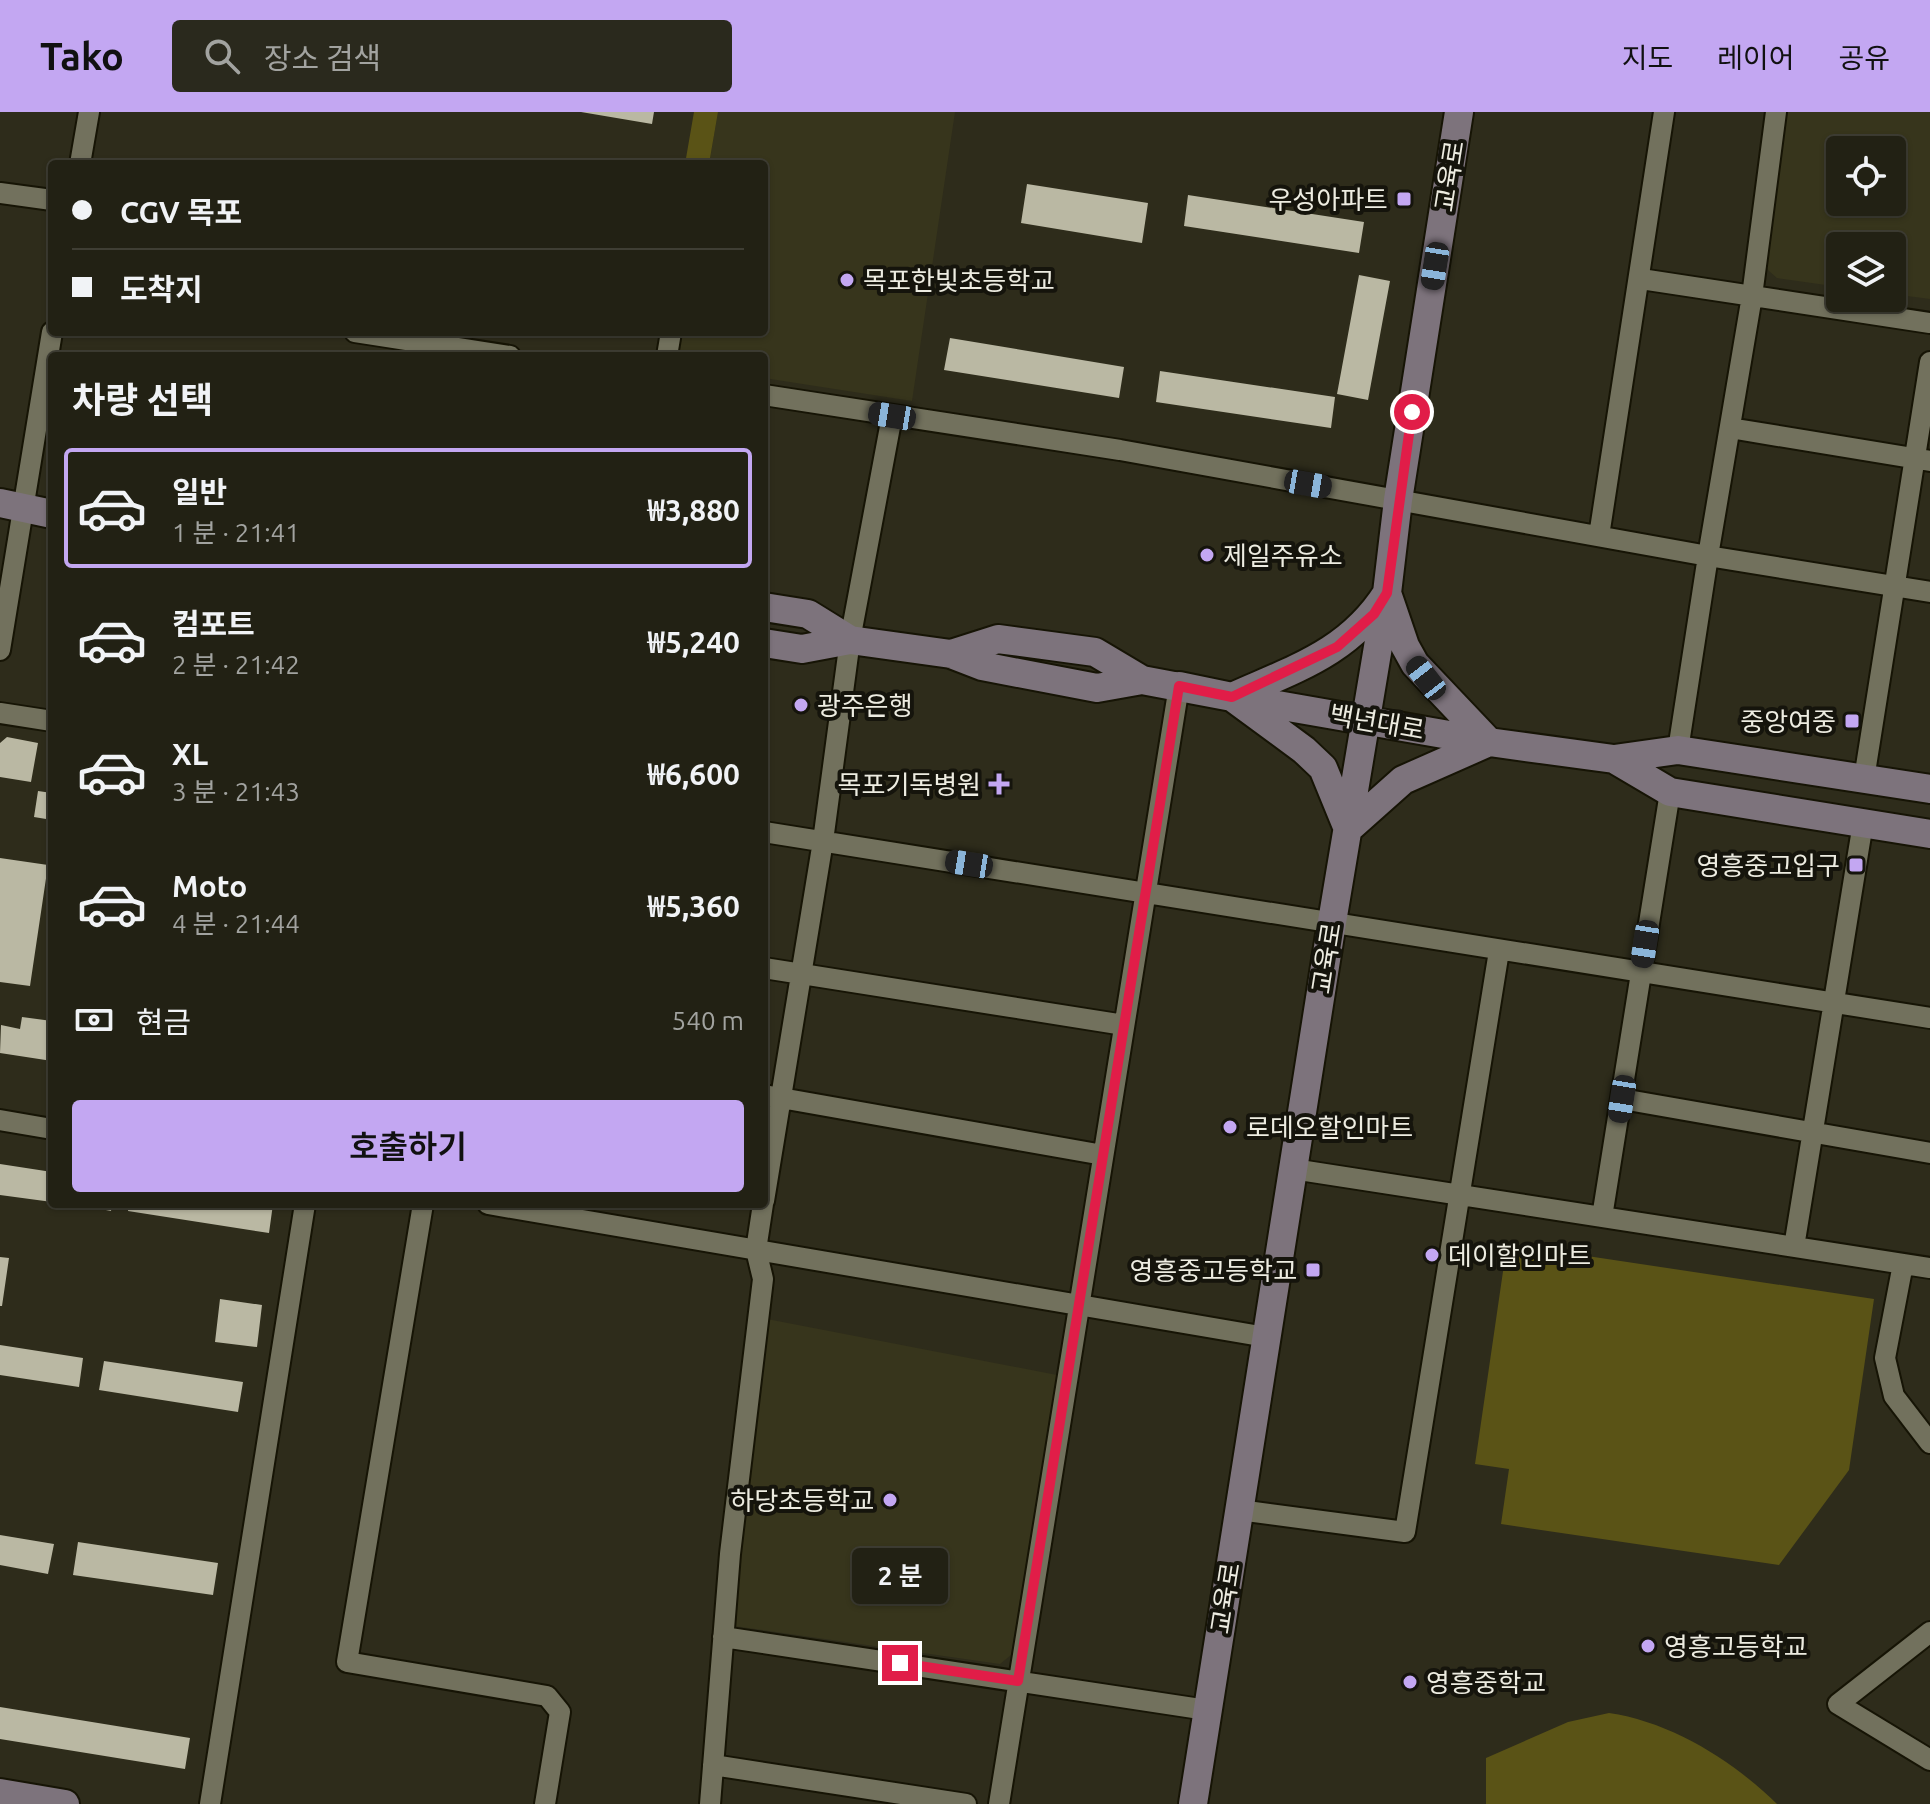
<!DOCTYPE html>
<html lang="ko">
<head>
<meta charset="utf-8">
<style>
	:root { --surface:#222114; --page:#2a291d; --text:#f1f3f6; --muted:#a2a3a0; --line:#3f3e34; --accent:#c3a7f2 }
	body { margin:0; font-family:Ubuntu,"Noto Sans KR",sans-serif; background:var(--page); color:var(--text); height:100vh; display:flex; flex-direction:column; font-size:30px; white-space:nowrap }
	* { box-sizing:border-box; margin:0 }
	p { font-size:26px; color:var(--muted) }
	.icon { flex:none; width:44px; height:44px; fill:none; stroke:currentColor; stroke-width:2; stroke-linecap:round; stroke-linejoin:round }
	.map { position:relative; flex:1; overflow:hidden }
	.drawer { position:absolute; left:48px; top:240px; width:720px; height:856px; display:flex; flex-direction:column; background:var(--surface); border-radius:8px; box-shadow:0 2px 6px #0004,0 0 0 2px var(--line) }
	.drawer>* { flex:none }
	.banner { position:absolute; left:48px; top:48px; width:720px; height:176px; border-radius:8px; box-shadow:0 2px 6px #0004,0 0 0 2px var(--line); display:grid; align-content:center; height:176px; padding:0 24px; background:var(--surface) }
	.fabs { position:absolute; left:1826px; top:24px; display:grid; gap:16px }
	.fabs a { display:grid; place-items:center; width:80px; height:80px; border-radius:8px; background:var(--surface); box-shadow:0 2px 6px #0004,0 0 0 2px var(--line); font-size:40px }
	.end { position:absolute; width:36px; height:36px; margin:-18px; border:10px solid #e11d48; background:#fff; box-shadow:0 0 0 4px #fff }
	.from { border-radius:50% }
	.bubble { position:absolute; height:56px; border-radius:8px; background:var(--surface); box-shadow:0 2px 6px #0004,0 0 0 2px var(--line); font-size:26px; font-weight:600; line-height:56px; text-align:center }
	.car { position:absolute; width:24px; height:48px; margin:-24px -12px; border-radius:10px; box-shadow:0 0 6px 2px #0007; background:linear-gradient(#222 24%,#8ab4d8 0 40%,#222 0 76%,#8ab4d8 0 86%,#222 0) }
	.banner b { display:flex; align-items:center; gap:28px; height:76px; font-size:30px }
	.banner b+b { border-top:2px solid var(--line) }
	.banner i { width:20px; height:20px; background:var(--text) }
	ul { padding:0; list-style:none }
	li { display:flex; align-items:center; gap:24px; height:120px; margin:0 16px 12px; padding:0 8px; border:4px solid transparent; border-radius:8px }
	li div { flex:1 }
	li b { display:block; font-size:30px }
	li em { font-style:normal; font-weight:600 }
	li.current { border-color:var(--accent) }
	li>.icon { width:72px; height:72px; stroke-width:1.5 }
	h2 { padding:0 24px; font-size:36px; line-height:96px }
	.pay { display:flex; align-items:center; gap:20px; height:88px; padding:0 24px; font-size:30px }
	.pay p { margin-inline-start:auto }
	.primary-button { display:flex; gap:16px; margin-top:auto; padding:16px 24px }
	.primary-button a { flex:1; height:92px; border-radius:8px; background:var(--accent); color:#111; font-size:32px; font-weight:600; line-height:92px; text-align:center }
	header { display:flex; align-items:center; gap:48px; box-sizing:border-box; height:112px; padding:0 40px; background:var(--accent); color:#111 }
	header strong { font-size:38px }
	nav { display:flex; gap:44px; margin-inline-start:auto; font-size:28px }
	.search { width:560px; height:72px; background:var(--page); display:flex; align-items:center; gap:20px; box-sizing:border-box; padding:0 28px; border-radius:8px; color:var(--muted); font-size:30px }
	.map>svg:first-child { display:block }
	.built { fill:#37351c; fill-rule:evenodd }
	.green { fill:#5a5316 }
	.building { fill:#bab8a3 }
	.lines { fill:none; stroke-linecap:round; stroke-linejoin:round }
	.street-casing { stroke:#161405; stroke-width:24 }
	.secondary-casing { stroke:#161405; stroke-width:32 }
	.street { stroke:#72715d; stroke-width:20 }
	.secondary { stroke:#7d737c; stroke-width:28 }
	.route { stroke:#e11d48; stroke-width:10 }
	.poi-dot { fill:#c3a7f2; stroke:#15140c; stroke-width:3 }
	.labels { text-anchor:middle; dominant-baseline:central; stroke-width:8; stroke-linejoin:round; paint-order:stroke }
	.street-label { font-size:26px; fill:#edece1; stroke:#15140c }
	.poi-label { font-size:26px; fill:#edece1; stroke:#15140c; text-anchor:start }
</style>
</head>
<body>
<header>
<strong>Tako</strong>
<div class="search"><svg class="icon" aria-label="search" viewBox="0 0 24 24"><circle cx="10" cy="10" r="6"/><path d="M15 15l6 6"/></svg>장소 검색</div>
<nav><a>지도</a><a>레이어</a><a>공유</a></nav>
</header>
<div class="map">
<svg width="1930" height="1692" viewBox="0 0 1930 1692">
	<rect width="100%" height="100%" fill="#2e2c1b"/>
	<path class="built" d="M718,0H955L912,289L764,266V244H678L682,220H764V52H709Z
		M1786,0H1930V187L1892,182V134H1840V175L1777,166L1769,159L1763,150ZM1840,38H1892V90H1840Z
		M767,1207L1057,1263L1011,1543L1000,1552L727,1513Z"/>
	<path class="green" d="M694,0H718L709,52H685Z
		M1507,1132L1874,1187L1849,1358L1779,1453L1501,1412L1509,1357L1475,1352Z
		M1609,1601C1671,1610 1732,1648 1777,1692H1486V1646L1568,1610Z"/>
	<path class="building" d="M581,0H654L652,12Z
		M1027,72L1148,91L1142,131L1021,111Z
		M1188,83L1364,110L1359,141L1184,114Z
		M1359,163L1390,169L1368,288L1337,282Z
		M950,226L1124,255L1119,286L944,258Z
		M1160,259L1335,285L1331,316L1156,290Z
		M7,625L38,631L31,670L0,665V631Z
		M38,679L52,681V708L34,705Z
		M0,746L48,753L30,874L0,870Z
		M22,905L52,909V949L0,941L1,913L20,917Z
		M0,1052L52,1060V1090L0,1083Z
		M75,1092H112L111,1099Z
		M129,1092H273L269,1121L128,1099Z
		M0,1145L9,1146L2,1194H0Z
		M220,1187L262,1193L257,1235L215,1230Z
		M0,1233L83,1246L79,1275L0,1263Z
		M104,1249L243,1270L238,1300L99,1278Z
		M0,1423L54,1432L48,1462L0,1453Z
		M78,1430L218,1451L213,1483L73,1463Z
		M0,1595L190,1626L185,1657L0,1627Z"/>
	<g class="lines">
		<defs>
			<path id="street" d="M80,52L89,0
				M0,81L52,88
				M1641,167L1930,211
				M355,220L510,244
				M667,244L671,220
				M764,283L1120,338L1708,444L1930,480
				M1730,316L1930,349
				M1599,424L1664,0
				M0,538L52,220
				M0,601L52,609
				M1678,638L1708,444L1752,184L1776,0
				M1864,667L1930,250
				M764,720L1930,906
				M764,856L1124,913
				M764,983L1103,1043
				M1622,987L1930,1041
				M0,1008L52,1017
				M1293,1057L1930,1156
				M764,1089L823,729L850,528L892,304
				M423,1092L347,1550L547,1584L560,1600L545,1692
				M488,1092L1266,1225
				M1602,1105L1670,680
				M1794,1135L1863,711
				M1903,1152L1885,1246L1894,1284L1930,1331
				M1239,1398L1405,1420L1499,839
				M1930,1520L1838,1592L1930,1648
				M723,1525L1207,1598
				M713,1653L966,1692
				M210,1692L305,1092
				M710,1692L730,1442L763,1167L756,1138L763,1092
				M999,1692L1179,574"/>
			<path id="secondary" d="M0,391L52,402
				M1387,481L1405,534L1415,552L1489,630L1403,668L1348,717L1323,656L1304,638L1232,585C1294,557 1349,541 1387,481Z
				M764,495L808,502L850,528
				M764,531L802,537L850,528L951,542L982,554L1097,576L1142,568
				M951,542L998,527L1095,540L1142,568L1232,585L1179,574
				M1237,586L1489,630L1614,647L1678,638L1930,677
				M1614,647L1670,680L1930,722
				M0,1681L65,1692
				M1193,1692L1332,810L1387,481L1398,388L1459,0"/>
		</defs>
		<use href="#street" class="street-casing"/>
		<use href="#secondary" class="secondary-casing"/>
		<use href="#street" class="street"/>
		<use href="#secondary" class="secondary"/>
	</g>
	<g class="lines">
		<path class="route" d="M900,1551L1018,1569L1179,574L1232,585L1337,535L1374,502L1387,481L1412,300"/>
	</g>
	<g class="poi-dot">
		<rect x="1396" y="79" width="16" height="16" rx="4"/>
		<circle cx="847" cy="168" r="8"/>
		<circle cx="1207" cy="443" r="8"/>
		<circle cx="801" cy="593" r="8"/>
		<rect x="1844" y="601" width="16" height="16" rx="4"/>
		<path d="M995 660h8v8h8v8h-8v8h-8v-8h-8v-8h8z"/>
		<rect x="1848" y="745" width="16" height="16" rx="4"/>
		<circle cx="1230" cy="1015" r="8"/>
		<circle cx="1432" cy="1143" r="8"/>
		<rect x="1305" y="1150" width="16" height="16" rx="4"/>
		<circle cx="890" cy="1388" r="8"/>
		<circle cx="1648" cy="1534" r="8"/>
		<circle cx="1410" cy="1570" r="8"/>
	</g>
	<g class="labels">
		<g class="street-label">
			<text transform="translate(1449 64) rotate(-81)">교육로</text>
			<text transform="translate(1377 610) rotate(10)">백년대로</text>
			<text transform="translate(1326 846) rotate(-81)">교육로</text>
			<text transform="translate(1225 1486) rotate(-81)">교육로</text>
		</g>
		<g class="poi-label">
			<text x="1388" y="87" text-anchor="end">우성아파트</text>
			<text x="863" y="168">목포한빛초등학교</text>
			<text x="1223" y="443">제일주유소</text>
			<text x="817" y="593">광주은행</text>
			<text x="1836" y="609" text-anchor="end">중앙여중</text>
			<text x="981" y="672" text-anchor="end">목포기독병원</text>
			<text x="1840" y="753" text-anchor="end">영흥중고입구</text>
			<text x="1246" y="1015">로데오할인마트</text>
			<text x="1448" y="1143">데이할인마트</text>
			<text x="1297" y="1158" text-anchor="end">영흥중고등학교</text>
			<text x="874" y="1388" text-anchor="end">하당초등학교</text>
			<text x="1664" y="1534">영흥고등학교</text>
			<text x="1426" y="1570">영흥중학교</text>
		</g>
	</g>
</svg>
<div class="fabs">
<a><svg class="icon" aria-label="locate" viewBox="0 0 24 24"><circle cx="12" cy="12" r="6"/><path d="M12 2v4M12 18v4M2 12h4M18 12h4"/></svg></a>
<a><svg class="icon" aria-label="layers" viewBox="0 0 24 24"><path d="M12 4l9 5-9 5-9-5zM3 14l9 5 9-5"/></svg></a>
</div>
<i class="end from" style="left:1412px;top:300px"></i>
<i class="end" style="left:900px;top:1551px"></i>
<div class="bubble" style="left:852px;top:1436px;width:96px">2 분</div>
<i class="car" style="left:1435px;top:154px;rotate:189deg"></i>
<i class="car" style="left:892px;top:304px;rotate:279deg"></i>
<i class="car" style="left:1308px;top:372px;rotate:100deg"></i>
<i class="car" style="left:1426px;top:566px;rotate:322deg"></i>
<i class="car" style="left:969px;top:752px;rotate:279deg"></i>
<i class="car" style="left:1645px;top:832px;rotate:189deg"></i>
<i class="car" style="left:1622px;top:987px;rotate:189deg"></i>
<div class="banner">
<b><i class="from"></i>CGV 목포</b>
<b><i></i>도착지</b>
</div>
<section class="drawer">
<h2>차량 선택</h2>
<ul>
<li class="current"><svg class="icon" aria-label="car" viewBox="0 0 24 24"><path d="M5 17H2v-5l4-1 3-4h7l3 4 3 1v5h-3M9 17h6M6 11h13"/><circle cx="7" cy="17" r="2"/><circle cx="17" cy="17" r="2"/></svg><div><b>일반</b><p>1 분 · 21:41</p></div><em>₩3,880</em></li>
<li><svg class="icon" aria-label="car" viewBox="0 0 24 24"><path d="M5 17H2v-5l4-1 3-4h7l3 4 3 1v5h-3M9 17h6M6 11h13"/><circle cx="7" cy="17" r="2"/><circle cx="17" cy="17" r="2"/></svg><div><b>컴포트</b><p>2 분 · 21:42</p></div><em>₩5,240</em></li>
<li><svg class="icon" aria-label="car" viewBox="0 0 24 24"><path d="M5 17H2v-5l4-1 3-4h7l3 4 3 1v5h-3M9 17h6M6 11h13"/><circle cx="7" cy="17" r="2"/><circle cx="17" cy="17" r="2"/></svg><div><b>XL</b><p>3 분 · 21:43</p></div><em>₩6,600</em></li>
<li><svg class="icon" aria-label="car" viewBox="0 0 24 24"><path d="M5 17H2v-5l4-1 3-4h7l3 4 3 1v5h-3M9 17h6M6 11h13"/><circle cx="7" cy="17" r="2"/><circle cx="17" cy="17" r="2"/></svg><div><b>Moto</b><p>4 분 · 21:44</p></div><em>₩5,360</em></li>
</ul>
<div class="pay"><svg class="icon" aria-label="cash" viewBox="0 0 24 24"><path d="M3 7h18v10H3z"/><circle cx="12" cy="12" r="2"/></svg>현금<p>540 m</p></div>
<div class="primary-button"><a>호출하기</a></div>
</section>
</div>
</body>
</html>
